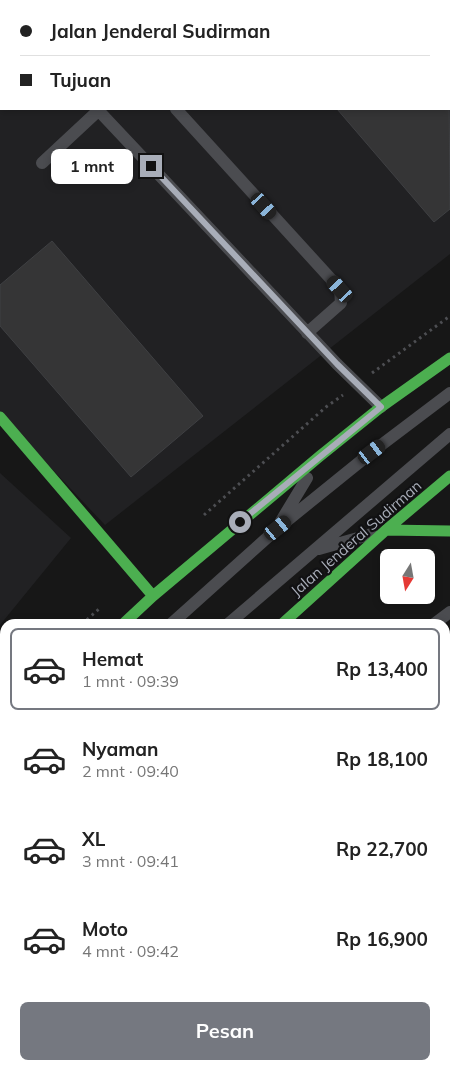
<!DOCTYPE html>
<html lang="id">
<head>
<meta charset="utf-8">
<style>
	:root { --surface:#fff; --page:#f2f2f2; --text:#222; --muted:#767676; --line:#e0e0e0; --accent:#757880 }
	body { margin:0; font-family:Mulish,sans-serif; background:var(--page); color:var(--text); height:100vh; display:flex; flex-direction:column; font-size:19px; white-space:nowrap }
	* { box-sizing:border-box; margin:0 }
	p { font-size:16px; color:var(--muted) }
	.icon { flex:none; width:28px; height:28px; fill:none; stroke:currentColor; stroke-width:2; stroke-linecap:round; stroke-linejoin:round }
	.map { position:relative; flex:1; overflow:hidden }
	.sheet { position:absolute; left:0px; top:619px; width:450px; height:451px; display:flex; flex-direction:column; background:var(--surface); border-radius:15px 15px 0 0; box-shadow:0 2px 8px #0003 }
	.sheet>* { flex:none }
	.guide { position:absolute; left:0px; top:0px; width:450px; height:110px; box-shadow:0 2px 8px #0003; display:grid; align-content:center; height:110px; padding:0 20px; background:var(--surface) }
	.needle { width:32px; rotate:191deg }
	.buttons { position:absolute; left:380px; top:549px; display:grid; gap:10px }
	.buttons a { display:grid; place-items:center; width:55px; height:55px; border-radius:8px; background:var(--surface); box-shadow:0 2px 8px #0003; font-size:25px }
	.end { position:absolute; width:22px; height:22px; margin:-11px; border:6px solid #a8adb8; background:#111; box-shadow:0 0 0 2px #111 }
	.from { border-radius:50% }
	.bubble { position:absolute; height:35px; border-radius:8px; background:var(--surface); box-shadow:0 2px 8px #0003; font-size:16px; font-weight:700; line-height:35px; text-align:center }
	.car { position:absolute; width:15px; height:30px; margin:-15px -8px; border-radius:6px; box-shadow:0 0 4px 1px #0007; background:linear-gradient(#222 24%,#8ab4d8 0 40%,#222 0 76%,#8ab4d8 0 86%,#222 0) }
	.guide b { display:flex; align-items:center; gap:18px; height:48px; font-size:19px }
	.guide b+b { border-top:1px solid var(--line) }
	.guide i { width:12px; height:12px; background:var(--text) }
	ul { padding:9px 0 0; list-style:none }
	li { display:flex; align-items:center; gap:15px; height:82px; margin:0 10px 8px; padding:0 10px; border:2px solid transparent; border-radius:8px }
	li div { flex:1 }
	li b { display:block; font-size:19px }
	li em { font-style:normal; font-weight:700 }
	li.on { border-color:var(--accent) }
	li>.icon { width:45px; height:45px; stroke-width:1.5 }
	.primary-button { display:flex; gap:10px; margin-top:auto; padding:10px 20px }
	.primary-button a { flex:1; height:58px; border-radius:8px; background:var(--accent); color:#fff; font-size:20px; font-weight:700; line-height:58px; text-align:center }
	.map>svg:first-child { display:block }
	.built { fill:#212123; fill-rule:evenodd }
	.building { fill:#353536; stroke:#3f4043 }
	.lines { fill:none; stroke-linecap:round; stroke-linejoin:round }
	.path { stroke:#4d4e52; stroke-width:3; stroke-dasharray:2.5 4; stroke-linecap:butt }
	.lane { stroke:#4b4c50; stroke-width:12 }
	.fast { stroke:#4caf50; stroke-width:11 }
	.jam { stroke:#c62828; stroke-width:11 }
	.path-bridge { stroke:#4d4e52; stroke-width:3; stroke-dasharray:2.5 4; stroke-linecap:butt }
	.route { stroke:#a8adb8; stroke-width:6 }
	.labels { text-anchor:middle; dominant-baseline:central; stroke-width:4.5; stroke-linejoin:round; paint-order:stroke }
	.street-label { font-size:15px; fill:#a8adb8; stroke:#111113 }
</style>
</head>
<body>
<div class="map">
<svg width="450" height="1069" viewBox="0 0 450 1069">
	<rect width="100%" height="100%" fill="#171717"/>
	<path class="built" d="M0,0H450V254L105,525L0,414ZM1,1H449V109H1Z
		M0,473L71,538L0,625Z"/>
	<path class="building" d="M370,0H432L433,1H372Z
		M449,20L450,22V94L449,92Z
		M449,92L450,209L434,222L337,109H449Z
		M52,241L203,416L131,477L0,326V285Z
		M445,793L450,794V885H445Z
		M445,885H450V937L445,942Z
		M206,1065H312L316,1069H210Z"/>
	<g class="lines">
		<path class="path" d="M372,373L450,316
			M204,515L326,407L343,395
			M82,624L99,609
			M0,704L5,699
			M0,821L5,816"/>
		<path class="lane" d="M176,109L340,289L341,303L307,333
			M98,110L337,364L381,407
			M42,163L100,109
			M281,521L307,478
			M319,549L372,534
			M171,624L278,528L372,452L450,393
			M228,624L450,434
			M434,624L450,612
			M445,644L450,641
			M0,786L5,781
			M0,850L5,845
			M0,918L5,921"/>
		<path class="fast" d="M0,417L153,596
			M386,530L450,531
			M123,624L153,596L320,456L381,407L450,358
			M282,624L386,530L450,476
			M0,892L5,887"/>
		<path class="jam" d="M0,739L5,734"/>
		<path class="path-bridge" d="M0,705L5,680
			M0,726L5,753
			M0,784L5,789"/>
	</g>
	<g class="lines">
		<path class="route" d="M151,166L337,364L381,407L240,522"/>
	</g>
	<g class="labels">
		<g class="street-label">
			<text transform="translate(356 538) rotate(-41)">Jalan Jenderal Sudirman</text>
		</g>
	</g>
</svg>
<div class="buttons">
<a><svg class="needle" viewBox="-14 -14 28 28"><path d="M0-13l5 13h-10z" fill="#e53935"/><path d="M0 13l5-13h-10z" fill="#767676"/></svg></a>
</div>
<i class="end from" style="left:240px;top:522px"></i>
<i class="end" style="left:151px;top:166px"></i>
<div class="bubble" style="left:51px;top:149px;width:82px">1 mnt</div>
<i class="car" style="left:264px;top:206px;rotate:138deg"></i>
<i class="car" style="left:340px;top:289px;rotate:318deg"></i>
<i class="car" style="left:372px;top:452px;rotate:53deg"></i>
<i class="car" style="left:278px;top:528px;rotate:51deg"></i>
<div class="guide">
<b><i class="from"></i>Jalan Jenderal Sudirman</b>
<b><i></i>Tujuan</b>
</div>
<section class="sheet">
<ul>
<li class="on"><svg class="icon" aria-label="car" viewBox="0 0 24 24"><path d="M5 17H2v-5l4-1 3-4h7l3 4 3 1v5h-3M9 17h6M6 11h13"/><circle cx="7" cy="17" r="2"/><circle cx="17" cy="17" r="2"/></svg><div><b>Hemat</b><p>1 mnt · 09:39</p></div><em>Rp 13,400</em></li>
<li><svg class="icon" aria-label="car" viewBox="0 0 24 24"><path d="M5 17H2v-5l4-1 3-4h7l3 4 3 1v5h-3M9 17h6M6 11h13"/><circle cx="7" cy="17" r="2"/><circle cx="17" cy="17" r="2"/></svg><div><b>Nyaman</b><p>2 mnt · 09:40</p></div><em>Rp 18,100</em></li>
<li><svg class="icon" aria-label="car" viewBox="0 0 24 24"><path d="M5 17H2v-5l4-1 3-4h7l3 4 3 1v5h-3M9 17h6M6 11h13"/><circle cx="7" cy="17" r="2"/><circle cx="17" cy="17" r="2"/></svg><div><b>XL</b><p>3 mnt · 09:41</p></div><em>Rp 22,700</em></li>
<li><svg class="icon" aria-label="car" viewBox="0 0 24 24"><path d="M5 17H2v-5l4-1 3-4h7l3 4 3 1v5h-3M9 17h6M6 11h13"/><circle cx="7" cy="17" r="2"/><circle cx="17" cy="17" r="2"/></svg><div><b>Moto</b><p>4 mnt · 09:42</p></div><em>Rp 16,900</em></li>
</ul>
<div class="primary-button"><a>Pesan</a></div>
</section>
</div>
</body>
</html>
